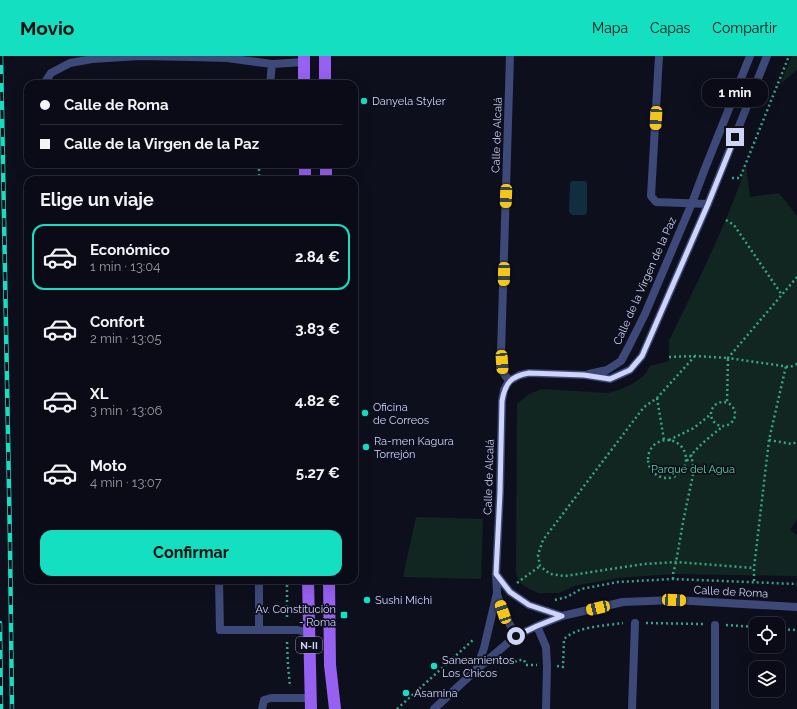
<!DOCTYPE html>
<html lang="es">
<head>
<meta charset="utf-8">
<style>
	:root { --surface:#0a0b16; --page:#181923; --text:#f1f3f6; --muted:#999ba1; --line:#2a2b35; --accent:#15dfc1 }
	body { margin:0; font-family:Raleway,sans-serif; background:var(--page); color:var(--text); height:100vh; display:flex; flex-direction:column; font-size:15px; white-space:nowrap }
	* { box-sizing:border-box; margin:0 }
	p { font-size:13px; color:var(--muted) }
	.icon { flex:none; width:22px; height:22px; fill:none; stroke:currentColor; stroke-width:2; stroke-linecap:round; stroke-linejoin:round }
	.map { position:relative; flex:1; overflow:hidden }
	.panel { position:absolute; left:24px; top:120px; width:334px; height:408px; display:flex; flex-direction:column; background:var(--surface); border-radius:12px; box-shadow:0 4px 16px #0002,0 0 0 1px var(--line) }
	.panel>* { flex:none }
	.top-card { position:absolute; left:24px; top:24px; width:334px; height:88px; border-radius:12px; box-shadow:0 4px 16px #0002,0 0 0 1px var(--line); display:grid; align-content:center; height:88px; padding:0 16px; background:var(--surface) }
	.tools { position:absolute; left:749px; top:561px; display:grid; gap:8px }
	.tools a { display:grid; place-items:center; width:36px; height:36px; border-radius:8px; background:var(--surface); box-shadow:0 4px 16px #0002,0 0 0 1px var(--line); font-size:20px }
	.end { position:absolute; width:18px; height:18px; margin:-9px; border:5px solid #ced4fa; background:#111; box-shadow:0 0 0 2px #111 }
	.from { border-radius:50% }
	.bubble { position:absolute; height:28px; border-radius:12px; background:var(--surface); box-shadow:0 4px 16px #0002,0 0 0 1px var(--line); font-size:13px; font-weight:700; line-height:28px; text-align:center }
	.car { position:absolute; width:12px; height:24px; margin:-12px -6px; border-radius:5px; box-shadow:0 0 3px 1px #0007; background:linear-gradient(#f5c518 24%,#345 0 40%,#f5c518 0 76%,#345 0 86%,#f5c518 0) }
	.top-card b { display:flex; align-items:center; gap:14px; height:38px; font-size:15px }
	.top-card b+b { border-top:1px solid var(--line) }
	.top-card i { width:10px; height:10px; background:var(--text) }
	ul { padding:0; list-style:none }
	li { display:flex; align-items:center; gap:12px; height:66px; margin:0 8px 6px; padding:0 8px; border:2px solid transparent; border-radius:12px }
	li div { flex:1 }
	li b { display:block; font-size:15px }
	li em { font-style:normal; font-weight:700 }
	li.current { border-color:var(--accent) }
	li>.icon { width:36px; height:36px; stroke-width:1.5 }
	h2 { padding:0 16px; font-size:18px; line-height:48px }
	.cta { display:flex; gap:8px; margin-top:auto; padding:8px 16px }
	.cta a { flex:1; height:46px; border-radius:12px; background:var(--accent); color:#111; font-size:16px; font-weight:700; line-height:46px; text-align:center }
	header { display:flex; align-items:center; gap:24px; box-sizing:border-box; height:56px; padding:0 20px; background:var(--accent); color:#111 }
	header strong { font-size:19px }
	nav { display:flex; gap:22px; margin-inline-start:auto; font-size:14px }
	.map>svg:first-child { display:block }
	.green { fill:#112620 }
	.water { fill:#112e3e }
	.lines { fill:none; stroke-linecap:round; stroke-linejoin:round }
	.path { stroke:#38a483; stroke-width:2.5; stroke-dasharray:2 3; stroke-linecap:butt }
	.lane { stroke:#3d4978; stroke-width:8 }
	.street { stroke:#3d4978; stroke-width:8 }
	.primary { stroke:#9660f0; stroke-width:12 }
	.rail-casing { stroke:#15dfc1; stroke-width:4.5 }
	.rail { stroke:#0e0f1d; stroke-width:3; stroke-dasharray:9; stroke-linecap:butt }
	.route { stroke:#ced4fa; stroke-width:5 }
	.poi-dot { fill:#15dfc1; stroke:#0e0f1d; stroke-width:1.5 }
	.labels { text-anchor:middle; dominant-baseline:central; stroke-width:3.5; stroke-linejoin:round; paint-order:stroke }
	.shield { fill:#0e0f1d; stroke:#9499b8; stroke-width:1 }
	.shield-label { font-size:10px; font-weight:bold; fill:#ced4fa }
	.poi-label { font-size:11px; fill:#ced4fa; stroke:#0e0f1d; text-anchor:start }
	.street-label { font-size:11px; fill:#ced4fa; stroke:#0e0f1d }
	.park-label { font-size:11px; fill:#62d29b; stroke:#0e0f1d }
</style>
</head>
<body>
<header>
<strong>Movio</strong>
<nav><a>Mapa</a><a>Capas</a><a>Compartir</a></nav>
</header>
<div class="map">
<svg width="797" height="653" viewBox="0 0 797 653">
	<rect width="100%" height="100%" fill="#0e0f1d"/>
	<path class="green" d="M792,0H797V14L780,28Z
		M746,110L750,141L779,137L797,160V463L790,474L797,479V520L673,518L618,522L574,530L559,537H538L524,530L519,526L516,517L517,348L529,338L542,333L608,337C621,334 633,329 643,320C646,318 648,313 650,310L669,305V285C696,228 726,171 746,110Z
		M416,461L483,463L481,523L403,521Z"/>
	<path class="water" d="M572,125H585L587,127V157L585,159H572L569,156L570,127Z"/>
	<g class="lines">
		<path class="path" d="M259,108V124
			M732,122H740L789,0
			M726,164L734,169L782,239
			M797,221L728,302L790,311L797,308
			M695,300L657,342L644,351L543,484L538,499L540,510L550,518L565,520L644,508L676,506L754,512
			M669,301L695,300L728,302L727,346
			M657,342L664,384
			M711 358a12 12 0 1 1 24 0a12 12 0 1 1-24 0Z
			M648 403a19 19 0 1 1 38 0a19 19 0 1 1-38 0Z
			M669,384L694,372L711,358
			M769,384L792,388L797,386
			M687,405C696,391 710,381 722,371
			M673,523V518L676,506L684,461L694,414L691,398
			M287,524V563
			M754,525V512L769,384L786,310
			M517,527L540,510
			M555,544L567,541L581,533L618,526L673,523L797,528
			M646,567L703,568
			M726,569L756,571
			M778,573L797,574
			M287,586L288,609L290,631
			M508,603L512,608L518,604H524L526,609H537
			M557,610L563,611L564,583C578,570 605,570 623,567
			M397,653L473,584"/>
		<path class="lane" d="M45,28V26L51,17L70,7L92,3L140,0L190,1L227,2L272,8L304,6
			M270,28L272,8
			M219,524L220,574H298L308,577
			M259,524V574
			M262,653L264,644L271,642H310"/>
		<path class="street" d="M659,0L651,140L656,146L708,148
			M589,318L607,314L621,305L628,292L645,258L692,147L704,115L750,0
			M509,325L503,316L501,297L510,0
			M496,518L510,536L529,549L562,560
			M497,538L503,556L516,580
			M715,569V653
			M537,570L546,591L547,610L546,653
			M476,614L484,592L497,537L496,518L500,436L502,345L504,334L509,325L520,319L529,317L585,319L610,323L630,314L642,300L708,148L767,0
			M434,653L476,614L516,580L537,570L562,560L623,546L674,544L797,551
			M632,653L635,567"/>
		<path class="primary" d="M304,0V28
			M325,0V28
			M305,108V124
			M326,108V124
			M308,524L311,653
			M329,524L330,609L335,653"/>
		<defs>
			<path id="rail" d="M1,0L10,488L12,653
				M0,567L1,653"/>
		</defs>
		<use href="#rail" class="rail-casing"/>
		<use href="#rail" class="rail"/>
	</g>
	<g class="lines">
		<path class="route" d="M516,580L537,570L562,560L529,549L510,536L496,518L500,436L502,345C505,327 511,320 529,317L584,319L610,323L630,314L642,300L708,148L735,81"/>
	</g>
	<g class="poi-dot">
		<circle cx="364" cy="45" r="4"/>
		<circle cx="365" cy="357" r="4"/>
		<circle cx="366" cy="391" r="4"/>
		<circle cx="367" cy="544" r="4"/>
		<rect x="340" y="555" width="8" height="8" rx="2"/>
		<circle cx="434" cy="610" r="4"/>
		<circle cx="406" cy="637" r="4"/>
	</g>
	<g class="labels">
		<rect class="shield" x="296" y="581" width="26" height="16" rx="3"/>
		<g class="shield-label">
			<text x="309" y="589">N-II</text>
		</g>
		<g class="poi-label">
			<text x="372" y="45">Danyela Styler</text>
			<text x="373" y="351">Oficina<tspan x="373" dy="13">de Correos</tspan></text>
			<text x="374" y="385">Ra-men Kagura<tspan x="374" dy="13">Torrejón</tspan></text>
			<text x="375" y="544">Sushi Michi</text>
			<text x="336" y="553" text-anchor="end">Av. Constitución<tspan x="336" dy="13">- Roma</tspan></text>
			<text x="442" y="604">Saneamientos<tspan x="442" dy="13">Los Chicos</tspan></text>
			<text x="414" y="637">Asamina</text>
		</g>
		<g class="street-label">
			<text transform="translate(497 79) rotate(-88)">Calle de Alcalá</text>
			<text transform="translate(645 225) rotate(-66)">Calle de la Virgen de la Paz</text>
			<text transform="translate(489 421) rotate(-88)">Calle de Alcalá</text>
			<text transform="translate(731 536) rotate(3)">Calle de Roma</text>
		</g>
		<g class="park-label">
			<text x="693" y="413">Parque del Agua</text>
		</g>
	</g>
</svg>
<div class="tools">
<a><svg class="icon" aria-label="locate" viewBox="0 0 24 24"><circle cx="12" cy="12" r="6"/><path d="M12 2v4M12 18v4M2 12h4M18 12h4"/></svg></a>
<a><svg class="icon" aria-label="layers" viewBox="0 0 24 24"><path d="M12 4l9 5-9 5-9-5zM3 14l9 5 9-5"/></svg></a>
</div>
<i class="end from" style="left:516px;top:580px"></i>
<i class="end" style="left:735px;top:81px"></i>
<div class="bubble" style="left:702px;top:23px;width:66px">1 min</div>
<i class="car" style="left:656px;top:62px;rotate:183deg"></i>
<i class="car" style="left:506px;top:140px;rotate:182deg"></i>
<i class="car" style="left:504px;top:218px;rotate:181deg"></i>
<i class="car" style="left:502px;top:306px;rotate:176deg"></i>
<i class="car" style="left:674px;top:544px;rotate:93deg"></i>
<i class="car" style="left:598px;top:552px;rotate:257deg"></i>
<i class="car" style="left:503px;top:556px;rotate:341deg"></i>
<div class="top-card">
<b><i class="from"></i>Calle de Roma</b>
<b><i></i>Calle de la Virgen de la Paz</b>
</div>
<section class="panel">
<h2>Elige un viaje</h2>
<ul>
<li class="current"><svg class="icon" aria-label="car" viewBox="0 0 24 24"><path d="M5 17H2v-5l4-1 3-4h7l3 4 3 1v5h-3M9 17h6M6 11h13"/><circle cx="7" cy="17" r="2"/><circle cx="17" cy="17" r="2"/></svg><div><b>Económico</b><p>1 min · 13:04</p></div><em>2.84 €</em></li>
<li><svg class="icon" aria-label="car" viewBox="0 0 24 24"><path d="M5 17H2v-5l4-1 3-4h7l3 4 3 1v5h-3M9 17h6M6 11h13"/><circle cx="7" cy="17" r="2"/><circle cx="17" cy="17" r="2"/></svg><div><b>Confort</b><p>2 min · 13:05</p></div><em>3.83 €</em></li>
<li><svg class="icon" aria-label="car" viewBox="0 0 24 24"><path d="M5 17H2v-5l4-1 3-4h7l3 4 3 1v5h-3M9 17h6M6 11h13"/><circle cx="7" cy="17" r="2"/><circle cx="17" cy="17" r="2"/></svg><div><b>XL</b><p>3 min · 13:06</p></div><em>4.82 €</em></li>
<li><svg class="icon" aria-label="car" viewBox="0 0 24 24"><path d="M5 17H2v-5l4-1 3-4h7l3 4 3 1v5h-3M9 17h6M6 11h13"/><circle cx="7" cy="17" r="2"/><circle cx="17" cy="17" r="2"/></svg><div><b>Moto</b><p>4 min · 13:07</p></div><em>5.27 €</em></li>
</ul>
<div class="cta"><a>Confirmar</a></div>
</section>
</div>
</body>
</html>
